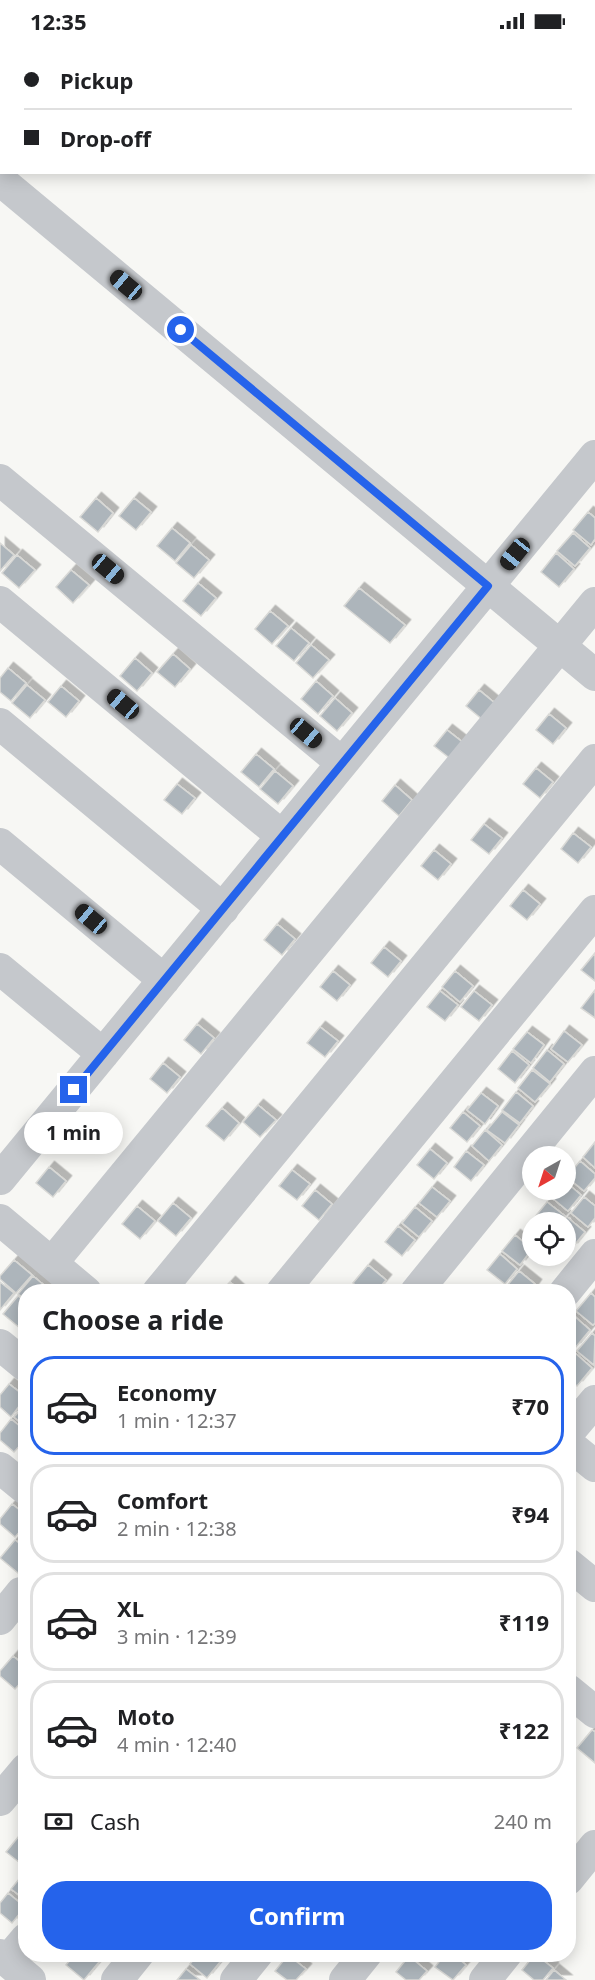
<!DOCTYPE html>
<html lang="en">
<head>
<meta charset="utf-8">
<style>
	:root { --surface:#fff; --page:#f2f2f2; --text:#202124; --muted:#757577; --line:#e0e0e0; --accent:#2563eb }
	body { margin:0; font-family:"Noto Sans",sans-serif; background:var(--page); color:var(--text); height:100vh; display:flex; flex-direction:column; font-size:22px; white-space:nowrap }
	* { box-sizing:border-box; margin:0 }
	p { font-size:20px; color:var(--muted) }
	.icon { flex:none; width:33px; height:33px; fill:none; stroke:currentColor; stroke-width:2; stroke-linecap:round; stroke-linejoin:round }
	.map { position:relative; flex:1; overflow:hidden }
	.panel { position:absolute; left:18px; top:1242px; width:558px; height:678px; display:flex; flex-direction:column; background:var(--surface); border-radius:24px; box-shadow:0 3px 15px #0003 }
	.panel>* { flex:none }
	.top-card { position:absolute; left:0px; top:0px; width:596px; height:132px; box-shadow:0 3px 15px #0003; display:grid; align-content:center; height:132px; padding:0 24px; background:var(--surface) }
	.needle { width:39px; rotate:219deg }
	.buttons { position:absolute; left:522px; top:1104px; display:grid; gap:12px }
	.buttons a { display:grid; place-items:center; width:54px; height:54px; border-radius:50%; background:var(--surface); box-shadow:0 3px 15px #0003; font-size:30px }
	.end { position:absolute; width:27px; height:27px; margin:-14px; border:8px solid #2563eb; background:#fff; box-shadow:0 0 0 3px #fff }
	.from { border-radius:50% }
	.bubble { position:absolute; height:42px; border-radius:21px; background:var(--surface); box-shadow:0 3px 15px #0003; font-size:20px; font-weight:700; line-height:42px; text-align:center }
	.car { position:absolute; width:18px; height:36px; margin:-18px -9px; border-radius:8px; box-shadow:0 0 4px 2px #0007; background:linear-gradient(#222 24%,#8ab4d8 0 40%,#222 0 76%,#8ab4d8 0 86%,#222 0) }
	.top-card b { display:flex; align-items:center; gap:21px; height:57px; font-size:22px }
	.top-card b+b { border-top:2px solid var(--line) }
	.top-card i { width:15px; height:15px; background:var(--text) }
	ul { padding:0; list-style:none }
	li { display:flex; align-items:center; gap:18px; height:99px; margin:0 12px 9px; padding:0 12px; border:3px solid var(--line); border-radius:24px }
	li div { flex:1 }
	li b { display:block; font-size:22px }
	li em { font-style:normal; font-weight:700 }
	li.selected { border-color:var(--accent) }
	li>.icon { width:54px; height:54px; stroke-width:1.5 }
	h2 { padding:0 24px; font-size:27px; line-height:72px }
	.pay { display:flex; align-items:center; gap:15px; height:66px; padding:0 24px; font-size:22px }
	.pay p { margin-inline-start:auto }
	.button { display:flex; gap:12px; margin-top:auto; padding:12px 24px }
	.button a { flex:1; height:69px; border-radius:24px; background:var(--accent); color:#fff; font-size:24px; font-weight:700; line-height:69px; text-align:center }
	.status { display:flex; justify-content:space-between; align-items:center; height:42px; padding:0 30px; background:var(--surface); direction:ltr }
	.status svg { height:16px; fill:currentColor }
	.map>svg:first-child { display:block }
	.building { fill:#adb5bb; stroke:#d9d9d6; stroke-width:1.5; filter:url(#shadow) }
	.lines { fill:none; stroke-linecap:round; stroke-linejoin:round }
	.minor { stroke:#c5c8cc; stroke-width:32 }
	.route { stroke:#2563eb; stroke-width:8 }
</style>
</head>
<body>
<div class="status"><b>12:35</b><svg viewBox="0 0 49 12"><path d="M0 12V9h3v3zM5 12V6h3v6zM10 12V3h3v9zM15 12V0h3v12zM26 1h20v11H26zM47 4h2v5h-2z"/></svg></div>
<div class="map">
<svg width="595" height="1938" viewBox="0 0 595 1938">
	<defs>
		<filter id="shadow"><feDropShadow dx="5.5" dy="-5.5" stdDeviation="0" flood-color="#0004"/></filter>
	</defs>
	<rect width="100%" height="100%" fill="#f7f7f4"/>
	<path class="building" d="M96,456L113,471L98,490L80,475Z
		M134,456L151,470L136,488L119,474Z
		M588,470L595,476V497L591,503L573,488Z
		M172,486L190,501L175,519L157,504Z
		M573,491L590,506L575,524L557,509Z
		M0,501L14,513L0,529Z
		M191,503L209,518L194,536L176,521Z
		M556,511L574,527L559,545L541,530Z
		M17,513L35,528L19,546L2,531Z
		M71,528L89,543L73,561L56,545Z
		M198,541L216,556L201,574L183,559Z
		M359,546L405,583L390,601L344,564Z
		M270,569L288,584L272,602L255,587Z
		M291,586L309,601L294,619L276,604Z
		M311,603L329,618L313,636L296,621Z
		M173,612L190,627L175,645L157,630Z
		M135,616L152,631L137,649L120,634Z
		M8,626L26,641L11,659L0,650V636Z
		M316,639L333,654L318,672L301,657Z
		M27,643L45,658L30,676L12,661Z
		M61,644L79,659L66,675L48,660Z
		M479,648L496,662L483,678L466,664Z
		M335,656L352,671L337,689L320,674Z
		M549,672L566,686L553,702L536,688Z
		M447,688L465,702L452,718L434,704Z
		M256,712L274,727L259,745L241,730Z
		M536,726L553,740L540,756L523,742Z
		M275,729L293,744L278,762L260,747Z
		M177,742L195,756L182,772L164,758Z
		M395,743L412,758L399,774L382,759Z
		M484,782L502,796L489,812L471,798Z
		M573,791L591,805L578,821L561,807Z
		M434,808L451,822L438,838L421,824Z
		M523,848L540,862L527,878L510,864Z
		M277,882L295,897L282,913L264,898Z
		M384,905L401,919L388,935L371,921Z
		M595,911V939L581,928Z
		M333,929L350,943L337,959L320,945Z
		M455,929L473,944L460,960L442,945Z
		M595,948V976L581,966Z
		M440,949L458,963L445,979L427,965Z
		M474,949L492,963L479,979L461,965Z
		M197,982L214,996L201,1012L184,998Z
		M320,985L338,999L325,1015L307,1001Z
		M564,989L582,1003L568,1020L551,1007Z
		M527,990L544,1003L531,1021L513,1007Z
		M547,1008L564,1022L550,1040L533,1026Z
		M512,1009L529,1023L515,1041L498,1027Z
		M163,1021L180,1035L167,1051L150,1037Z
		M532,1028L550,1042L535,1060L518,1046Z
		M516,1050L533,1064L520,1081L502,1068Z
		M481,1051L498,1064L485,1082L467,1068Z
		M258,1063L276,1078L260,1095L243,1080Z
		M222,1066L239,1081L224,1099L206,1084Z
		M463,1070L480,1084L467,1100L450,1086Z
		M502,1070L519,1083L505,1101L487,1088Z
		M485,1088L502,1103L489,1119L472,1104Z
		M595,1100V1126L583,1115Z
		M430,1107L447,1121L434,1137L417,1123Z
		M466,1109L484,1123L471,1139L454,1125Z
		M580,1119L595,1132V1136L584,1149L567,1135Z
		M49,1125L66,1139L53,1155L36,1141Z
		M292,1128L310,1142L297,1158L279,1144Z
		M566,1140L581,1153L568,1169L551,1155L557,1148H566Z
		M432,1145L450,1159L437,1175L419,1161Z
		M315,1148L332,1162L319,1178L302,1164Z
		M584,1155L595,1164V1176L588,1185L571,1171Z
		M547,1160L565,1174L559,1180H540L534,1176Z
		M173,1161L191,1176L176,1194L158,1179Z
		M137,1164L155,1179L140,1197L122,1182Z
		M415,1165L432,1179L419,1195L402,1181Z
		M567,1175L585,1190L572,1206L566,1200V1180H563Z
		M398,1184L415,1198L402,1214L385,1200Z
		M515,1193L532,1207L520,1223L502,1209Z
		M500,1212L517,1227L505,1242L487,1228Z
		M14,1218L32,1233L16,1251L0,1237V1234Z
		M368,1223L386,1238L376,1250H363L353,1241Z
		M519,1229L536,1243L531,1250H511L506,1245Z
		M33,1234L51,1249L26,1250V1258L18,1252Z
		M0,1240L14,1251L0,1268Z
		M230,1240L241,1250H221Z
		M591,1251L595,1255V1281L593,1283L576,1269Z
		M18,1254L26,1260V1281L21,1287L3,1272Z
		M573,1273L590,1288L575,1306L568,1300V1278Z
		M592,1291L595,1294L594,1323L577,1309Z
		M575,1311L592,1326L577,1344L568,1336V1318Z
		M9,1342L26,1355L11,1375L0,1365V1353Z
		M26,1362V1385L14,1375Z
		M11,1377L26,1389V1397L14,1410L0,1398V1391Z
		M12,1462L26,1473V1483L15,1495L0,1482V1477Z
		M15,1498L26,1506V1522L18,1531L0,1516Z
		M13,1614L26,1625V1635L15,1647L0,1634V1629Z
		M592,1688L595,1690V1721L577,1706Z
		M19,1794L26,1799V1822L24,1824L6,1810Z
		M24,1831L26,1832V1858L11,1847Z
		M8,1851L25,1865L12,1881L0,1871V1861Z
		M75,1912H91L99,1920L84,1938L66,1923Z
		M198,1912H211L220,1920L207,1936L190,1922Z
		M445,1912H453L466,1923L453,1938L435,1925Z
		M535,1912L553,1926L543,1938H534L522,1928Z
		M288,1913L306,1927L296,1938H287L275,1929Z
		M409,1914L427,1929L419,1938H406L396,1930Z
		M186,1927L200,1938H177Z
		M554,1928L566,1938H546Z"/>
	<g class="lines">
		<path class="minor" d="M0,138L595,633
			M0,438L342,721
			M0,560L282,794
			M0,682L223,867
			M0,802L164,938
			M0,927L103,1012
			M0,1137L595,414
			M0,1178L86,1250
			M52,1221L595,561
			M158,1250L595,718
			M282,1250L595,869
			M416,1250L595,1030
			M565,1250L595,1213
			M0,1303L26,1324
			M568,1391L595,1359
			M568,1402L595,1424
			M0,1426L26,1447
			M568,1522L595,1544
			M0,1577L21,1551
			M568,1648L595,1670
			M0,1758L26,1727
			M568,1837L595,1804
			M0,1913L30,1938
			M7,1919L26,1897
			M117,1938L138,1912
			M236,1938L257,1912
			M345,1938L366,1912
			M485,1938L506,1912"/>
	</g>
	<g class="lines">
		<path class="route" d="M74,1048L488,544L181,288"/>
	</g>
</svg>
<div class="buttons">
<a><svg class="needle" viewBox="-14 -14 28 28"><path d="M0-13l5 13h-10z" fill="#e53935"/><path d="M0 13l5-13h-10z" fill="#757577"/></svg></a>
<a><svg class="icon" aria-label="locate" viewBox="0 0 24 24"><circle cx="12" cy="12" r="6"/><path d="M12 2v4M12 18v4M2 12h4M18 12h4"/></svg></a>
</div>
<i class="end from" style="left:181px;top:288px"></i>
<i class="end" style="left:74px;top:1048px"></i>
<div class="bubble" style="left:24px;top:1070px;width:99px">1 min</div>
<i class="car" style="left:126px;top:243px;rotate:310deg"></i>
<i class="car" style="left:515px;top:512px;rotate:219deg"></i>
<i class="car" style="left:108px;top:527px;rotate:130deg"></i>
<i class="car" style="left:123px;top:662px;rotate:310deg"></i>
<i class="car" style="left:306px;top:691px;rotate:130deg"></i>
<i class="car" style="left:91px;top:877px;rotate:310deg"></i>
<div class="top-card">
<b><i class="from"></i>Pickup</b>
<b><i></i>Drop-off</b>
</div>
<section class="panel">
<h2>Choose a ride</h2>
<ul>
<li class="selected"><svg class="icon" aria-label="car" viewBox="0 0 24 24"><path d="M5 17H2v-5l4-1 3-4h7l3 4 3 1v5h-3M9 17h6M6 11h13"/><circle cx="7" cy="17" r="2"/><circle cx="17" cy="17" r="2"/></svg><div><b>Economy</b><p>1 min · 12:37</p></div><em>₹70</em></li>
<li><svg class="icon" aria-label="car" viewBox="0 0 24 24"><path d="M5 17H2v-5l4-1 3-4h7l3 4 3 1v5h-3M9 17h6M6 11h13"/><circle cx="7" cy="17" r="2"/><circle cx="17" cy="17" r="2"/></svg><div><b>Comfort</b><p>2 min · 12:38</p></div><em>₹94</em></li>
<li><svg class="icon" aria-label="car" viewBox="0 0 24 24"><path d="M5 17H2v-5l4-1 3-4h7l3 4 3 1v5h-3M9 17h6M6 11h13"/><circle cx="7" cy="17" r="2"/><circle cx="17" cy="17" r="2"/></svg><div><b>XL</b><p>3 min · 12:39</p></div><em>₹119</em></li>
<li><svg class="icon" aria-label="car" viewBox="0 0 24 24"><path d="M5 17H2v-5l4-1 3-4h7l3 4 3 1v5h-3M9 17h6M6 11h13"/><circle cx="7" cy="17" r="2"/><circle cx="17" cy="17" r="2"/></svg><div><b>Moto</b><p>4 min · 12:40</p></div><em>₹122</em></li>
</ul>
<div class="pay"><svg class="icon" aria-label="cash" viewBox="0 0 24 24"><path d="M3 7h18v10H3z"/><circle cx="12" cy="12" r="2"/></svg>Cash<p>240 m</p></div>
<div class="button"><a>Confirm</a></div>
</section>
</div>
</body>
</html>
